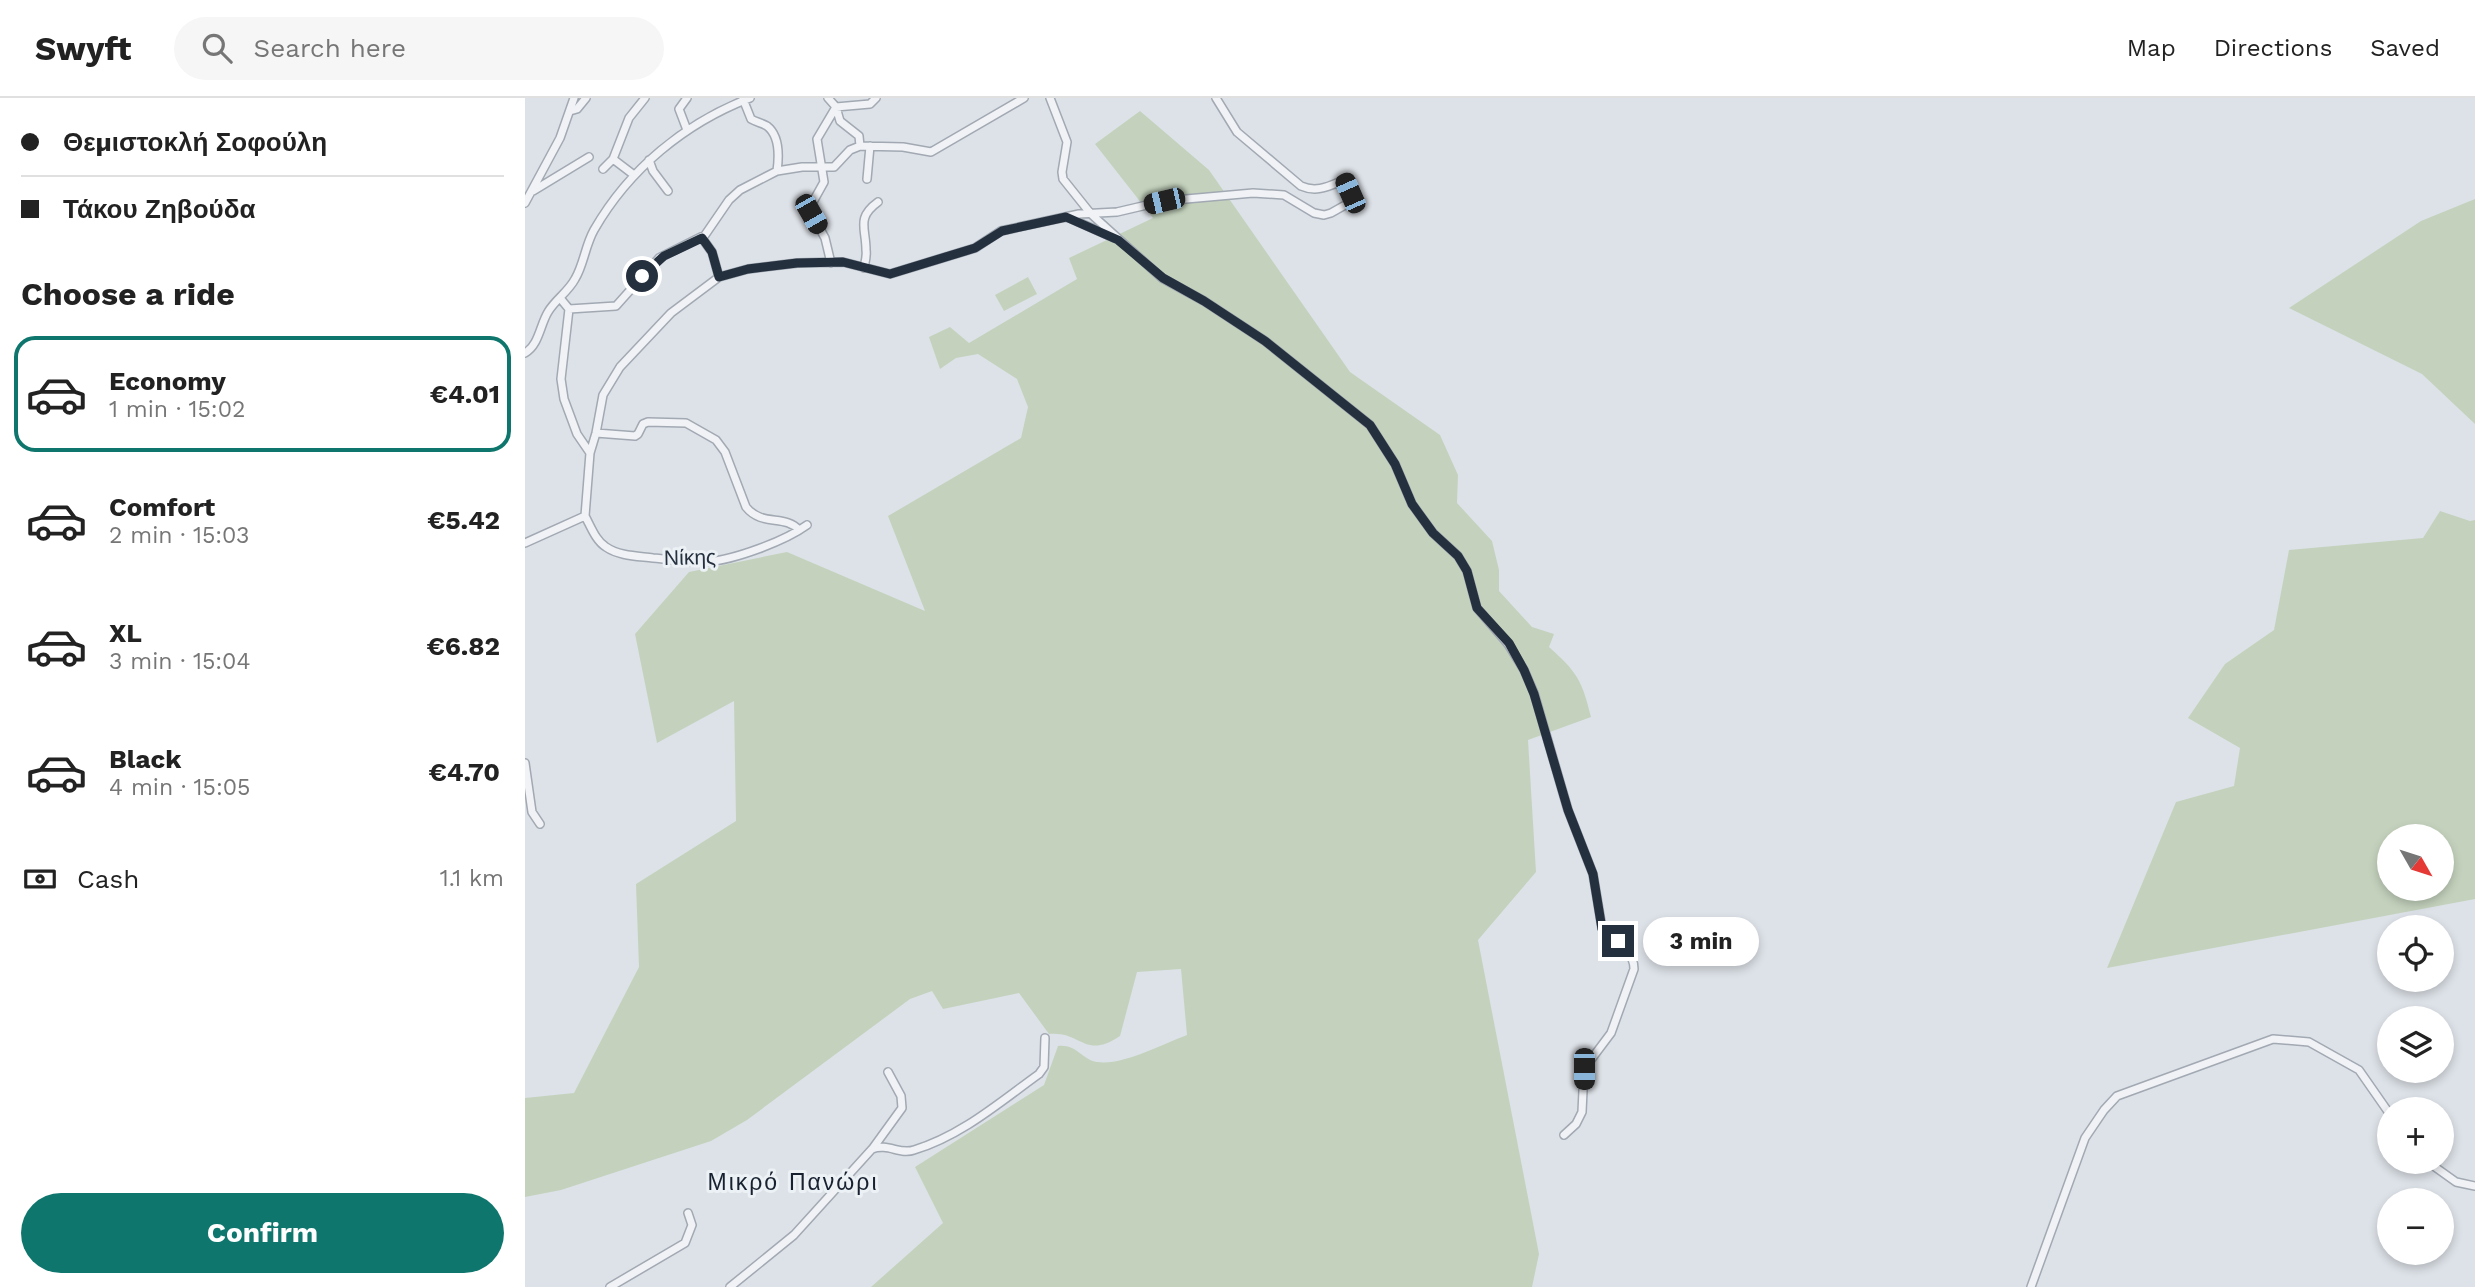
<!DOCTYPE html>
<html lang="en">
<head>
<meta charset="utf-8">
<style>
	:root { --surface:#fff; --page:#f6f6f6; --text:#222; --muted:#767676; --line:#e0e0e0; --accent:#0f766e }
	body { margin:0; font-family:"Work Sans",sans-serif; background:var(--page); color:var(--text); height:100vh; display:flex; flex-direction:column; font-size:26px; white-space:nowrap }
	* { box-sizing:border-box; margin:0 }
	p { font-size:23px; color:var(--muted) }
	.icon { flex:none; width:38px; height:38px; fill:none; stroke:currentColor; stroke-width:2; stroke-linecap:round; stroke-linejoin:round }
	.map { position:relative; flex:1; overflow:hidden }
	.drawer { display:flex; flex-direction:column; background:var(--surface); width:525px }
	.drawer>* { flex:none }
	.hud { display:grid; align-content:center; height:154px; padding:0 21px; background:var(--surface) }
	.needle { width:46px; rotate:129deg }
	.fabs { position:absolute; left:1852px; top:726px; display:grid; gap:14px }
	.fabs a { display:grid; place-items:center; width:77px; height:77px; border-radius:50%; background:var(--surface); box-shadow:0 4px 10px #0003; font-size:35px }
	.end { position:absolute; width:32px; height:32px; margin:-16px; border:9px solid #25303f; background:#fff; box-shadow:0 0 0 4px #fff }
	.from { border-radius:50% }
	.bubble { position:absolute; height:49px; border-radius:24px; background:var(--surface); box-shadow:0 4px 10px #0003; font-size:23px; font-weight:700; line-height:49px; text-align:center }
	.car { position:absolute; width:21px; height:42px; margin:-21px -10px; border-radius:9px; box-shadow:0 0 5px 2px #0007; background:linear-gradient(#222 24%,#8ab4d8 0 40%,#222 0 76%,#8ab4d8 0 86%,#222 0) }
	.hud b { display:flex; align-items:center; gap:24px; height:66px; font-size:26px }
	.hud b+b { border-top:2px solid var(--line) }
	.hud i { width:18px; height:18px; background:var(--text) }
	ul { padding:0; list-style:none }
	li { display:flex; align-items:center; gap:21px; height:116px; margin:0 14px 10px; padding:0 7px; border:4px solid transparent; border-radius:21px }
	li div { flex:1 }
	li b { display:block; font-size:26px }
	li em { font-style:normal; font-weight:700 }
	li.current { border-color:var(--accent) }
	li>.icon { width:63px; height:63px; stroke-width:1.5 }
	h2 { padding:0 21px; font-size:32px; line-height:84px }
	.pay { display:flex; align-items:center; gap:18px; height:77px; padding:0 21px; font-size:26px }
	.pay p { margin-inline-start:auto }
	.primary-button { display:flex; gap:14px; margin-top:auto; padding:14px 21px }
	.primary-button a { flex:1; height:80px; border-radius:42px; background:var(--accent); color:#fff; font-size:28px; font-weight:700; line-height:80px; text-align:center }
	header { display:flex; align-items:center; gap:42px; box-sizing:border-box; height:98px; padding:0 35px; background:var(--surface); border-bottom:2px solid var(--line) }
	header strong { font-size:33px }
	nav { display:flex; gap:38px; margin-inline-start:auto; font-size:24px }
	.search { width:490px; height:63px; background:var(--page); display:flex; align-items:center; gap:18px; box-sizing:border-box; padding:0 24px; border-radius:38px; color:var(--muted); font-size:26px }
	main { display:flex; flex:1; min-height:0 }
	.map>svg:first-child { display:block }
	.green { fill:#c4d2bd; fill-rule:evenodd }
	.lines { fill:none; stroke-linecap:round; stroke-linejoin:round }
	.street-casing { stroke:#a2a9b2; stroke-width:10 }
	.street { stroke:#f0f2f6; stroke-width:7 }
	.route { stroke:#25303f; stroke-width:9 }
	.labels { text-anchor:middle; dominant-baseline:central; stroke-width:6; stroke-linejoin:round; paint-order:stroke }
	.street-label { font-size:21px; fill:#25303f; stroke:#ecf1f5 }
	.neighbourhood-label { font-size:23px; letter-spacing:2px; fill:#182130; stroke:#ecf1f5 }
</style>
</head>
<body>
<header>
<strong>Swyft</strong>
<div class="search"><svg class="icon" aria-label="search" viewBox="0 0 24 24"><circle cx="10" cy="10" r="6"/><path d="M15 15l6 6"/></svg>Search here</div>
<nav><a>Map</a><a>Directions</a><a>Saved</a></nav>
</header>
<main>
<section class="drawer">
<div class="hud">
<b><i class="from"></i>Θεμιστοκλή Σοφούλη</b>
<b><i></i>Τάκου Ζηβούδα</b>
</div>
<h2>Choose a ride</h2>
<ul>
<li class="current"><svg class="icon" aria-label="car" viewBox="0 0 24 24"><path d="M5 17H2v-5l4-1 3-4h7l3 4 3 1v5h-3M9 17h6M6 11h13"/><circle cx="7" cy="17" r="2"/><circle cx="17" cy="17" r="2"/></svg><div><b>Economy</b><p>1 min · 15:02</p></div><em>€4.01</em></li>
<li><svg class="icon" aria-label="car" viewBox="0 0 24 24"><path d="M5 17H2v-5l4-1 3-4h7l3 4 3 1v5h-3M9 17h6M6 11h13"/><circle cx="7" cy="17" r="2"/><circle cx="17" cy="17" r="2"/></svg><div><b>Comfort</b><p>2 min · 15:03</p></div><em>€5.42</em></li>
<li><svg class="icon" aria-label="car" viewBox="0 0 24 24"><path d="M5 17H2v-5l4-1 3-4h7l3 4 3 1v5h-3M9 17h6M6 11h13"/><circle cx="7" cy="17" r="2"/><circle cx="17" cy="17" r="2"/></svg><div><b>XL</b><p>3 min · 15:04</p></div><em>€6.82</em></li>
<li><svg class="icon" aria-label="car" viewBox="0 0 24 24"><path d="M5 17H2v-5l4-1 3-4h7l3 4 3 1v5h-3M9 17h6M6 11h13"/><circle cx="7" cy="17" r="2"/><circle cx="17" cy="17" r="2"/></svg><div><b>Black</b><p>4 min · 15:05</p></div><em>€4.70</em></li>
</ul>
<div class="pay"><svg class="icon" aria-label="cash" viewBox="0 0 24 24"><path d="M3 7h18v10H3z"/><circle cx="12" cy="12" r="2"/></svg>Cash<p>1.1 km</p></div>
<div class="primary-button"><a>Confirm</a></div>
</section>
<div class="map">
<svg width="1950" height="1189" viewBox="0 0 1950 1189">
	<rect width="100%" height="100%" fill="#dde2e8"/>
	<path class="green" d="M615,13L684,72L825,274L915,337L933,377L932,405L967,443L974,472V493L1007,529L1029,536L1024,549C1052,574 1057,582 1066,619L1003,642L1011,774L953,842L1014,1156L1007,1189H346L418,1125L390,1069L519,987L533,948C552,946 557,962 572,964C597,968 638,946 662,937L656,871L612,874L595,938C559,962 557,933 524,936L494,895L418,911L407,893L385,901L222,1022L186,1043L36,1092L0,1099V1000L49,995L114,869L111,786L211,723L209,603L132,645L110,536L164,474L262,454L400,513L363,418L496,340L503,309L492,281L453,256L431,260L415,271L404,239L425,229L444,245L552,181L544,160L628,120L570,46Z
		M1950,101V326L1897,276L1764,210L1896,123Z
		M503,179L512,196L479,213L470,197Z
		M1915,413L1945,423L1950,422V801L1582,870L1651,704L1709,688L1715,650L1663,620L1700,566L1749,532L1764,452L1898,440ZM1864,738H1916V791H1864Z"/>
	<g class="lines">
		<defs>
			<path id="street" d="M162,0L154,11L162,32
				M303,0L311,9L315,23L334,38L335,48
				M525,0L542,44L537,74L538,81L566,116L637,180L679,203L740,243L845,327L870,366L887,406L908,435L933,458L942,473L952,510L983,546L999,572L1009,595L1043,712L1068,776L1077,830C1090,841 1109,852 1109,871L1086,935L1059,971L1057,1014L1051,1026L1039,1037
				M218,1L226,21C231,24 237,25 242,28C255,38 254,59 252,73
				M45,13L52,11L61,0
				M88,61L109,77
				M124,62L128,73L143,93
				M78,71L88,61L104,20L120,0
				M342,81L345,48
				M8,93L64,59
				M0,105L35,40L49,0
				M542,119L589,140
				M177,140L187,154L194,179
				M306,165L300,140L284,111L299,84L292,41L311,9L345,6L351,0
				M339,170C340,164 342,158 341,152C341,130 331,120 353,104
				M44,211L91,208L134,160L180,137L204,102L215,92L252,73L277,69H309L325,52L335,48L378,49L406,54L499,0
				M0,255C14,247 15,227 23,214C30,202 43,194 50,181C59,166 60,148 69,132C104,71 160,25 225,0
				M71,335L110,338L113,336L118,326L123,324L161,325L191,342L200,354L221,409C237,429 260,416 274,432
				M65,355L71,335L78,297L95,269L146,215L194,179L223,171L272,165L318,164L365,176L450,150L476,133L554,116L592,114L639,103L728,95L759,97L789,115L799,117L806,115L822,106L825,95L819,82C804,88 792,95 776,88L712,34L691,0
				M60,418C66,429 71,443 81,449C94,458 112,458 128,460C145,461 164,465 181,464C209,462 260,443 282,427
				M0,445L60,418L65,355L52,336L39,301L36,281L44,211L35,200
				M0,665L7,714L15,726
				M348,1050L377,1010L376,998L363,974
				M1903,1064L1931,1084L1950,1088
				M85,1189L160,1145L167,1127L163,1115
				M205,1189L269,1137L347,1051C363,1045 375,1057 389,1052C436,1038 475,1004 514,976L519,969L520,940
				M1506,1189L1560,1040L1579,1012L1592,998L1748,941L1784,944L1834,972L1864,1015"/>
		</defs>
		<use href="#street" class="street-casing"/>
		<use href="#street" class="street"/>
	</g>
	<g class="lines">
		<path class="route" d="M117,178L139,158L177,140L187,154L194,179L223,171L272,165L318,164L365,176L450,150L477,133L541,119L593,142L638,180L679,203L740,243L845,327L870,366L887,406L908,435L933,458L942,473L952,510L984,545L999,572L1009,596L1043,712L1068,776L1077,831L1093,843"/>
	</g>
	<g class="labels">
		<g class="street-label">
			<text transform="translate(165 459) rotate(-1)">Νίκης</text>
		</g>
		<g class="neighbourhood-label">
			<text x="268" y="1084">Μικρό Πανώρι</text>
		</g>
	</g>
</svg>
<div class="fabs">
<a><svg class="needle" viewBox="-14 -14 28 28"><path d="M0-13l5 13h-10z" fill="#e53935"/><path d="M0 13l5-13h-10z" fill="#767676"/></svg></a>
<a><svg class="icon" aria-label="locate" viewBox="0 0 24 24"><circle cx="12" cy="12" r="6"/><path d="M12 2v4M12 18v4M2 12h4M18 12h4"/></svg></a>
<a><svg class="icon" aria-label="layers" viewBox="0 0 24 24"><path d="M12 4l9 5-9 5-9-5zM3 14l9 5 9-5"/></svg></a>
<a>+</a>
<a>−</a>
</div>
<i class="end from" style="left:117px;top:178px"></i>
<i class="end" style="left:1093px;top:843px"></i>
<div class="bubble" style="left:1118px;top:819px;width:116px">3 min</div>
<i class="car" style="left:825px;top:95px;rotate:336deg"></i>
<i class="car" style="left:639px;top:103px;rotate:257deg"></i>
<i class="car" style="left:286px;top:116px;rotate:150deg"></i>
<i class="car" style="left:1059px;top:971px;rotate:180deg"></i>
</div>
</main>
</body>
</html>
